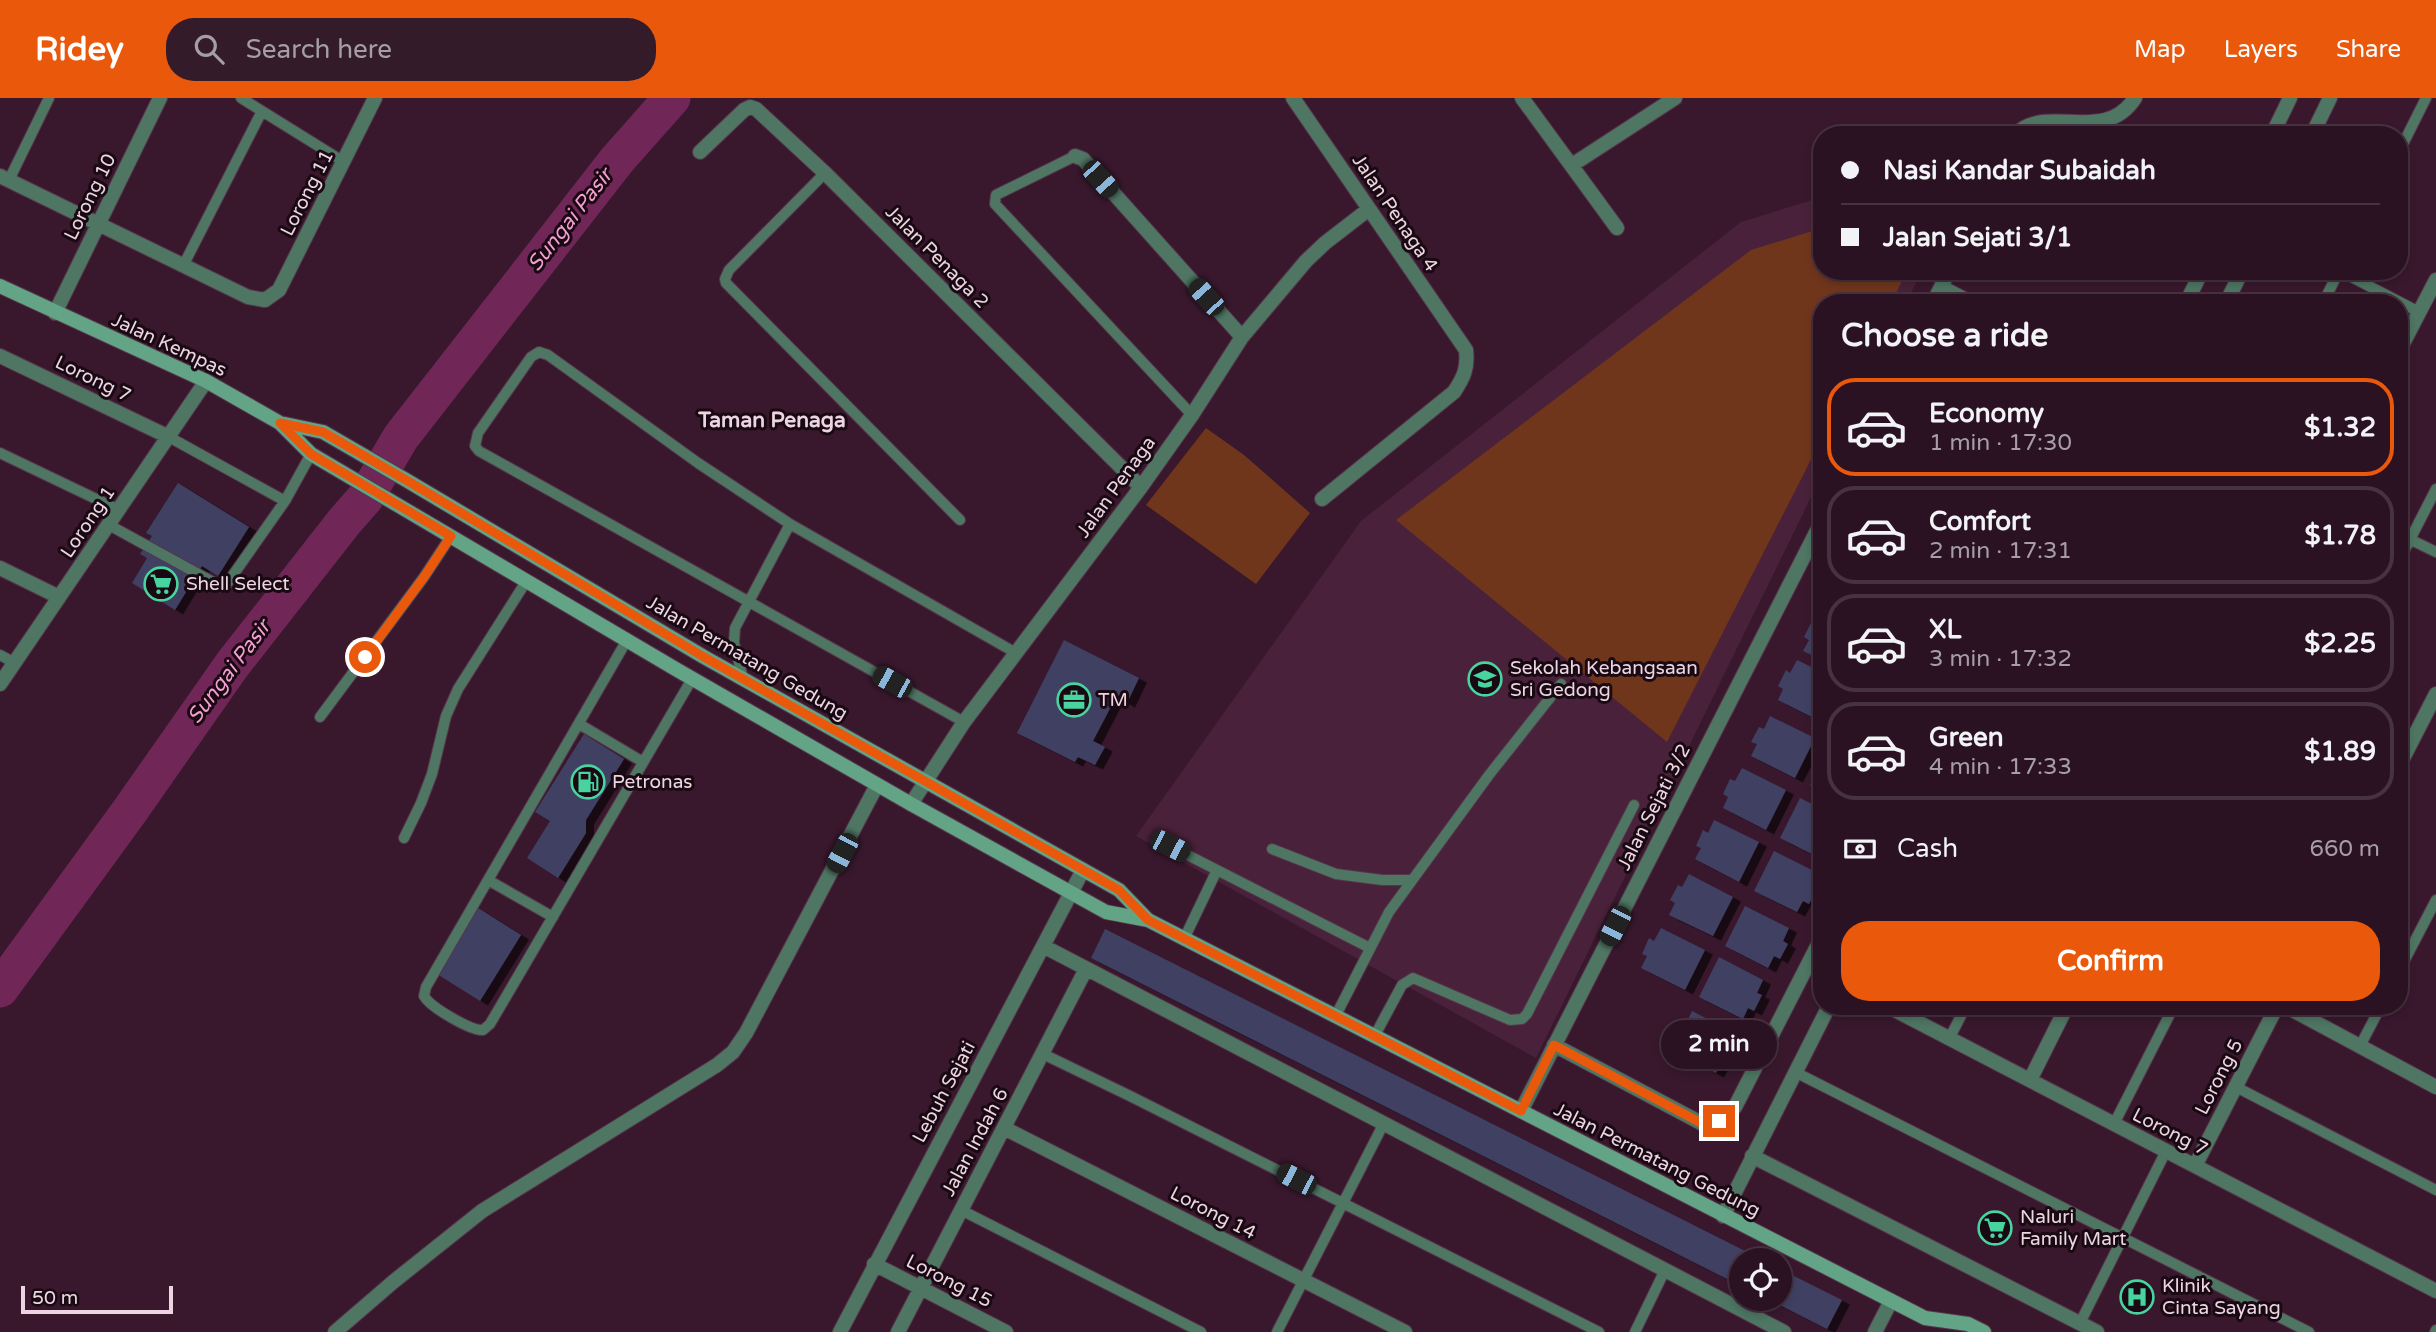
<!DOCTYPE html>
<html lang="en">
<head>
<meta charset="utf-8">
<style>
	:root { --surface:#2b1222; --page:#331b2a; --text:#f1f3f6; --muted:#a69ea5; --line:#473240; --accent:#ea580c }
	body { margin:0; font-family:"Varela Round",sans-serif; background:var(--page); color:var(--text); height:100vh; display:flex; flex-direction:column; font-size:26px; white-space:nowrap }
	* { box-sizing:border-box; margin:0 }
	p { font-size:23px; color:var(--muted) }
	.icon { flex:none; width:38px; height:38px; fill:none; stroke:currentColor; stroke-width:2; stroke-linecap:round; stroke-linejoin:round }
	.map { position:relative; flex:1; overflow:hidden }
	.drawer { position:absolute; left:1813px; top:196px; width:595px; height:721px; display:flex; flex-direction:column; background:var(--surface); border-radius:28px; box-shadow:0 4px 10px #0003,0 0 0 2px var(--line) }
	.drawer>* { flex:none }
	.hud { position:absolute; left:1813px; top:28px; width:595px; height:154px; border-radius:28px; box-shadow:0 4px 10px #0003,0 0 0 2px var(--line); display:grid; align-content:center; height:154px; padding:0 28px; background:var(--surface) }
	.fabs { position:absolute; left:1729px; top:1150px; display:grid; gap:14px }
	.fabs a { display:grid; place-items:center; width:63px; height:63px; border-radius:50%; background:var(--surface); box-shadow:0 4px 10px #0003,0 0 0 2px var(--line); font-size:35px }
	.scale { position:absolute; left:21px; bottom:18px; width:152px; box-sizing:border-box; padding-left:7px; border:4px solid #ecd5e1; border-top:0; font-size:19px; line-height:24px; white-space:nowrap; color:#ecd5e1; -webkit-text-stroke:5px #180912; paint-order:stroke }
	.end { position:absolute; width:32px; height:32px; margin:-16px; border:9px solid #ea580c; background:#fff; box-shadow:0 0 0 4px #fff }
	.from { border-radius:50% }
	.bubble { position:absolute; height:49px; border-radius:24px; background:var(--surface); box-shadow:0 4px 10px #0003,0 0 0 2px var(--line); font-size:23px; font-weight:700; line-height:49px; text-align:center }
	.car { position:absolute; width:21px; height:42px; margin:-21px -10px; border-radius:9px; box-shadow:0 0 5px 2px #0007; background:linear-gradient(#222 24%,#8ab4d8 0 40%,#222 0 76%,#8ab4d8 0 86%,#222 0) }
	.hud b { display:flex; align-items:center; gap:24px; height:66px; font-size:26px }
	.hud b+b { border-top:2px solid var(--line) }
	.hud i { width:18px; height:18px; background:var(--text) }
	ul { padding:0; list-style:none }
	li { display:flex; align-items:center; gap:21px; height:98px; margin:0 14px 10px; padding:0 14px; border:4px solid var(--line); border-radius:28px }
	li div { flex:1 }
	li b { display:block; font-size:26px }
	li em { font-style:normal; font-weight:700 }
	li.current { border-color:var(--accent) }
	li>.icon { width:63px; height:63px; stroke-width:1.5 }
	h2 { padding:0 28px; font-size:32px; line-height:84px }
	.pay { display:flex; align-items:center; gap:18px; height:77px; padding:0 28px; font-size:26px }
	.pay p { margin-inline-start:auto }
	.button { display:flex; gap:14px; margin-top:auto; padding:14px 28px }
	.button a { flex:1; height:80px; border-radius:28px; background:var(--accent); color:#fff; font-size:28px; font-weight:700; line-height:80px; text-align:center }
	header { display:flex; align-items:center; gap:42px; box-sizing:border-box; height:98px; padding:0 35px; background:var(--accent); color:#fff }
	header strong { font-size:33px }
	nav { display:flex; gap:38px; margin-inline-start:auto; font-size:24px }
	.search { width:490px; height:63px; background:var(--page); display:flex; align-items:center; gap:18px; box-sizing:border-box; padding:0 24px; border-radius:28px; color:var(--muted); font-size:26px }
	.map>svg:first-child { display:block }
	.built { fill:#49213a }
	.green { fill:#70361c }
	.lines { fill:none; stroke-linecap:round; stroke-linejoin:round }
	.river { stroke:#702757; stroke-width:37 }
	.building { fill:#403f63; filter:url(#shadow) }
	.service-casing { stroke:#56364a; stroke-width:12 }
	.minor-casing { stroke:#56364a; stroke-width:16 }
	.secondary-casing { stroke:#56364a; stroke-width:16 }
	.service { stroke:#4e7663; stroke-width:10 }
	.minor { stroke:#4e7663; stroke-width:14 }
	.secondary { stroke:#63a486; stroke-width:14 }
	.route { stroke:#ea580c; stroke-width:9 }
	.labels { text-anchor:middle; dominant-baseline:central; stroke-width:6; stroke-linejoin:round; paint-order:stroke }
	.street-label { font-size:19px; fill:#ecd5e1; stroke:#180912 }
	.poi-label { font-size:19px; fill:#ecd5e1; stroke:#180912; text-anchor:start }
	.water-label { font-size:21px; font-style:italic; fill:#f49ed1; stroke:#180912 }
	.neighbourhood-label { font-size:21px; font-weight:bold; fill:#ecd5e1; stroke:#180912 }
</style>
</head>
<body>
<header>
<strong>Ridey</strong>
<div class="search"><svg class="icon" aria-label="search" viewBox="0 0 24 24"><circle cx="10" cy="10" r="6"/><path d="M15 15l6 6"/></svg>Search here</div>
<nav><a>Map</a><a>Layers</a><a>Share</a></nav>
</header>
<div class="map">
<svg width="2436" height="1234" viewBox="0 0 2436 1234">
	<defs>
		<filter id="shadow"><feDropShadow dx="8" dy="4.5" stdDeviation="0" flood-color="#0009"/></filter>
	</defs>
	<rect width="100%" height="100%" fill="#39182d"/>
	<path class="built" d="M1822,99V173H1922L1906,205H1822V377L1536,960L1136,738L1361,423L1741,124Z"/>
	<path class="green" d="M1822,130V173H1907L1891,205H1822V340L1667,644L1396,422L1751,152Z
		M1206,330L1244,357L1310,415L1256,486L1146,407Z"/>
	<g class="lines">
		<path class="river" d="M0,891L129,714L232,567L344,424L365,400L401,339L617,62L672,0"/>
	</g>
	<path class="building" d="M178,385L249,429L218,478L202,468L175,512L132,485L147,460L140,456L152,438L146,435Z
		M1822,515V562L1803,553L1809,542L1804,539L1812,523L1816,526Z
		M1064,542L1139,580L1127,605L1116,599L1093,643L1105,649L1095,667L1078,659L1075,664L1017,635Z
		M1797,562L1822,574V624L1778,602L1783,591L1778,588L1786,572L1790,575Z
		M1770,618L1815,640L1795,680L1751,658L1757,646L1751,644L1759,629L1764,631Z
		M584,636L624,661L586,722V735L558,780L527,760L550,723L535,714Z
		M1822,663V693L1810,687Z
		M1742,670L1786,692L1766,732L1723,710L1728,699L1723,696L1730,681L1735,683Z
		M1800,700L1822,711V761L1780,740Z
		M1714,722L1759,744L1739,784L1695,761L1701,750L1696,748L1703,732L1708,735Z
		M1774,753L1818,775L1812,788L1817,790L1809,806L1803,803L1797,814L1754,793Z
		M1689,776L1733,799L1713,838L1669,817L1675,805L1670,802L1678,787L1682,789Z
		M1745,808L1789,830L1783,843L1788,846L1780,861L1774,858L1768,870L1725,848Z
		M478,810L521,837L480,903L437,876Z
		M1661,830L1705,852L1685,892L1641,870L1647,858L1642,856L1649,840L1654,843Z
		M1105,831L1763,1162H1741V1188L1091,860Z
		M1719,859L1763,882L1757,895L1762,897L1754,913L1748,910L1743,921L1699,899Z
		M1692,913L1737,936L1730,949L1735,951L1727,967L1722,964L1716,975L1673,953Z
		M1780,1171L1842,1202L1827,1231L1766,1200H1780Z"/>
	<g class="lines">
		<defs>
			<path id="service" d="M241,0L344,64
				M2399,54L2426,0
				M1075,58L996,97L995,106L1192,317
				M825,75L729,172L725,181L726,185L960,422
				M9,82L49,0
				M183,168L262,13
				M2340,173L2419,214
				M2323,205L2339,173
				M169,339L285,403
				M0,355L119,412
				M109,427L222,489L226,487L285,403L311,356
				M2399,436L2436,454
				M2399,463L2436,391
				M627,542L426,889L424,898C430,909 471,933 483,932L490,926L692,581
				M0,557L15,565
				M743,581L734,545L735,530L790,426
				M320,619L424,479L451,438
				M964,624L479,353L475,348L478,335L531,259L539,254L548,257L698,365L790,426L1016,555
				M579,626L643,664
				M404,740L421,705L432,676L446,618L458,591L527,482
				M1170,748L1370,850
				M1272,751L1336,776L1382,782H1412
				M488,782L553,819
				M1184,841L1217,772
				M2399,873L2436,802
				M1335,919L1389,814L1489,677L1561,586
				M1374,939L1402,887L1413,880L1510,922L1522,921L1527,916L1634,707
				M1949,941L1966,908
				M2360,948L2381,908
				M1043,956L1130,998L1599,1234
				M1795,974L2309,1234
				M2236,989L2436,1092
				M2114,1026L2174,908
				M961,1112L1201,1234
				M2080,1225L2166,1053
				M1277,1234L1384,1025
				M1635,1234L1665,1172
				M2435,1234L2436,1232"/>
			<path id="minor" d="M1293,0L1466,252C1468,270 1464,279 1454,294L1322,401
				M1522,0L1617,130
				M2015,37C2046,4 2104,48 2135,0
				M2272,37L2290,0
				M2312,37L2330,0
				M700,54L744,12L750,9L756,11L825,75L1141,389
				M1075,58L1083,61L1242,239
				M1572,67L1675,0
				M0,78L248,199L265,202L279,192L375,0
				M1941,189L1949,173
				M1933,205L1941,189L1972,205
				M2186,205L2202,173
				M2226,205L2242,173
				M55,215L160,0
				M2399,253L2436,182
				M0,258L169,339
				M0,470L59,499
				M0,586L206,283
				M2399,668L2436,596
				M911,706L964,624L1141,389L1192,317L1242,239L1306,163L1325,145L1369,111
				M1043,848L1784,1234
				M1887,908L2436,1193
				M2285,908L2436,989
				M1554,947L1703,1026L1719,1023L1735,1009L1822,839
				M2030,982L2067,908
				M1521,1013L1822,423
				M1004,1030L1405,1234
				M1752,1058L2097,1234
				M2195,1068L2277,908
				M1723,1118L1829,908
				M874,1166L1006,1234
				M335,1234L393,1184L482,1113L717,967L733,954L746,935L877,687
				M840,1234L1083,772
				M898,1234L1086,871
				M1875,1234L1891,1203"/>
			<path id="secondary" d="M0,188L206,283L280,325L323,334L406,382L704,559L1119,792L1148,822
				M280,325L311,356L679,573L911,706L1106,814L1148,822L1925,1220L1968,1226L1984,1234"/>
		</defs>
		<use href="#service" class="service-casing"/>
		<use href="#minor" class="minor-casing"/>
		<use href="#secondary" class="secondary-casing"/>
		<use href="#service" class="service"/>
		<use href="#minor" class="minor"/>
		<use href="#secondary" class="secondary"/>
	</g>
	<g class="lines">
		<path class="route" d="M365,559L424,479L451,438L311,356L280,325L323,334L406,382L704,559L1119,792L1148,822L1521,1013L1554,947L1703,1026L1719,1023"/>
	</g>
	<defs>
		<symbol id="supermarket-ring" viewBox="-11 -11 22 22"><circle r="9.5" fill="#180912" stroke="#47d49e" stroke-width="1.5"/><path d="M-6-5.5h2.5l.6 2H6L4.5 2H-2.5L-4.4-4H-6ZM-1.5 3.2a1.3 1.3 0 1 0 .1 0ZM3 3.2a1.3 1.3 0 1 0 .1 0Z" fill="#47d49e"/></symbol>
		<symbol id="school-ring" viewBox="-11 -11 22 22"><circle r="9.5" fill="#180912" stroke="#47d49e" stroke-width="1.5"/><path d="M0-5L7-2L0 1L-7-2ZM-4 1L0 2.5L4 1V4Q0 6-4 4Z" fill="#47d49e"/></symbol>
		<symbol id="office-ring" viewBox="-11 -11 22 22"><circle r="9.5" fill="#180912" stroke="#47d49e" stroke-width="1.5"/><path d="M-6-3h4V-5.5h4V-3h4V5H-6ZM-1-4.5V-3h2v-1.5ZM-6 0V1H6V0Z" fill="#47d49e"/></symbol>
		<symbol id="fuel-ring" viewBox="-11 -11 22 22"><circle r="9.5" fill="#180912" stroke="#47d49e" stroke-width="1.5"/><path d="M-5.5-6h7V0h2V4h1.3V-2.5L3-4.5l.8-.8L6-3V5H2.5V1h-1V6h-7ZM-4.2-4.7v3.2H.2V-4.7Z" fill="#47d49e"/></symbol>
		<symbol id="hospital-ring" viewBox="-11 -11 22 22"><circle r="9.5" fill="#180912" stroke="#47d49e" stroke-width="1.5"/><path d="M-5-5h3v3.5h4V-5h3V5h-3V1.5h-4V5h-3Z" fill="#47d49e"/></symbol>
	</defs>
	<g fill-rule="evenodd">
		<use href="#supermarket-ring" x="142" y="467" width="38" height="38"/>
		<use href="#school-ring" x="1466" y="562" width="38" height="38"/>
		<use href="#office-ring" x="1055" y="583" width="38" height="38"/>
		<use href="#fuel-ring" x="569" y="665" width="38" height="38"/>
		<use href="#supermarket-ring" x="1976" y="1111" width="38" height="38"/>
		<use href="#hospital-ring" x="2118" y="1180" width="38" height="38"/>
	</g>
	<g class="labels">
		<g class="street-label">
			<text transform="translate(307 95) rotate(-63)">Lorong 11</text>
			<text transform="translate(90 99) rotate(-64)">Lorong 10</text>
			<text transform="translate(1395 115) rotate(56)">Jalan Penaga 4</text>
			<text transform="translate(937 159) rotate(45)">Jalan Penaga 2</text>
			<text transform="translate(169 247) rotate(25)">Jalan Kempas</text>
			<text transform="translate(93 281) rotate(26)">Lorong 7</text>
			<text transform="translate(1116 389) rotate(-54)">Jalan Penaga</text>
			<text transform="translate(88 424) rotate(-56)">Lorong 1</text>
			<text transform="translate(747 560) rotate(30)">Jalan Permatang Gedung</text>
			<text transform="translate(1654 709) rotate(-63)">Jalan Sejati 3/2</text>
			<text transform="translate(2219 979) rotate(-63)">Lorong 5</text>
			<text transform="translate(944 994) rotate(-62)">Lebuh Sejati</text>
			<text transform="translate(2170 1034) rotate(27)">Lorong 7</text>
			<text transform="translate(975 1044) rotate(-62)">Jalan Indah 6</text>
			<text transform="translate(1657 1062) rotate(27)">Jalan Permatang Gedung</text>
			<text transform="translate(1213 1115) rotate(27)">Lorong 14</text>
			<text transform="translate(949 1183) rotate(27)">Lorong 15</text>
		</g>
		<g class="poi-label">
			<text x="186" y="486">Shell Select</text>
			<text x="1510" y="570">Sekolah Kebangsaan<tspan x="1510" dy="22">Sri Gedong</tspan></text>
			<text x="1098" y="602">TM</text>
			<text x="612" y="684">Petronas</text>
			<text x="2020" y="1119">Naluri<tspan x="2020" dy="22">Family Mart</tspan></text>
			<text x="2162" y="1188">Klinik<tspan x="2162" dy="22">Cinta Sayang</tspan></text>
		</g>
		<g class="water-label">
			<text transform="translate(570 122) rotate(-52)">Sungai Pasir</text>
			<text transform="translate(229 574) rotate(-53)">Sungai Pasir</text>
		</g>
		<g class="neighbourhood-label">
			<text x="772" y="322">Taman Penaga</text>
		</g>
	</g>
</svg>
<div class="fabs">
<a><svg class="icon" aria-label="locate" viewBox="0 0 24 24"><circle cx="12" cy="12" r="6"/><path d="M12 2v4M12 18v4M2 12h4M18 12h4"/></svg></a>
</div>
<div class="scale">50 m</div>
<i class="end from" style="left:365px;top:559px"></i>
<i class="end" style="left:1719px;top:1023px"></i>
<div class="bubble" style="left:1661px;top:922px;width:116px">2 min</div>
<i class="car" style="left:1100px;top:81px;rotate:138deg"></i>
<i class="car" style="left:1206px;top:199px;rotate:318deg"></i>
<i class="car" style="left:892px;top:584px;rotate:299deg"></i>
<i class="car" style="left:1170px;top:748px;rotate:117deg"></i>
<i class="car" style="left:842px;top:755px;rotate:208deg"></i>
<i class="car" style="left:1615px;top:828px;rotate:207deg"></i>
<i class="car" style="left:1296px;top:1081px;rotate:297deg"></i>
<div class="hud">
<b><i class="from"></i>Nasi Kandar Subaidah</b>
<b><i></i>Jalan Sejati 3/1</b>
</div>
<section class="drawer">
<h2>Choose a ride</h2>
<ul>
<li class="current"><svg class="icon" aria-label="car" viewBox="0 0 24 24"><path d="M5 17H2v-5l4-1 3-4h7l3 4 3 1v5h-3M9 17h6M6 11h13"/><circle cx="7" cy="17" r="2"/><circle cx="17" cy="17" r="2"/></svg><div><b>Economy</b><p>1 min · 17:30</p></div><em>$1.32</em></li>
<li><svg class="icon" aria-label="car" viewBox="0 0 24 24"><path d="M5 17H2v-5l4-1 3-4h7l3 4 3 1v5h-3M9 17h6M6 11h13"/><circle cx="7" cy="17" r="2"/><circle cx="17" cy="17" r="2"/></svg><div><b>Comfort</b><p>2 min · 17:31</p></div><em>$1.78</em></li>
<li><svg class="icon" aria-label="car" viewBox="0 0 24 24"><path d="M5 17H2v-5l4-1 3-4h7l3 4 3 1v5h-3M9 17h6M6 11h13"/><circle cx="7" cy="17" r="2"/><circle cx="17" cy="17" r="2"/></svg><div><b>XL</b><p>3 min · 17:32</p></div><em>$2.25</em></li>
<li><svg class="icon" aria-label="car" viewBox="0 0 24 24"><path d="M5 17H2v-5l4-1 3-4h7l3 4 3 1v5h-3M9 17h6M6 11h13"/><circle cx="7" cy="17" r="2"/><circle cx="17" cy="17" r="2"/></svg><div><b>Green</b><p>4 min · 17:33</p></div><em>$1.89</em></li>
</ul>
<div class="pay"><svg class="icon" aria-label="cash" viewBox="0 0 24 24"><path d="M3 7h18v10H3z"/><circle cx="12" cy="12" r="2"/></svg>Cash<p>660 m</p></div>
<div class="button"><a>Confirm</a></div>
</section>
</div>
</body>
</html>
